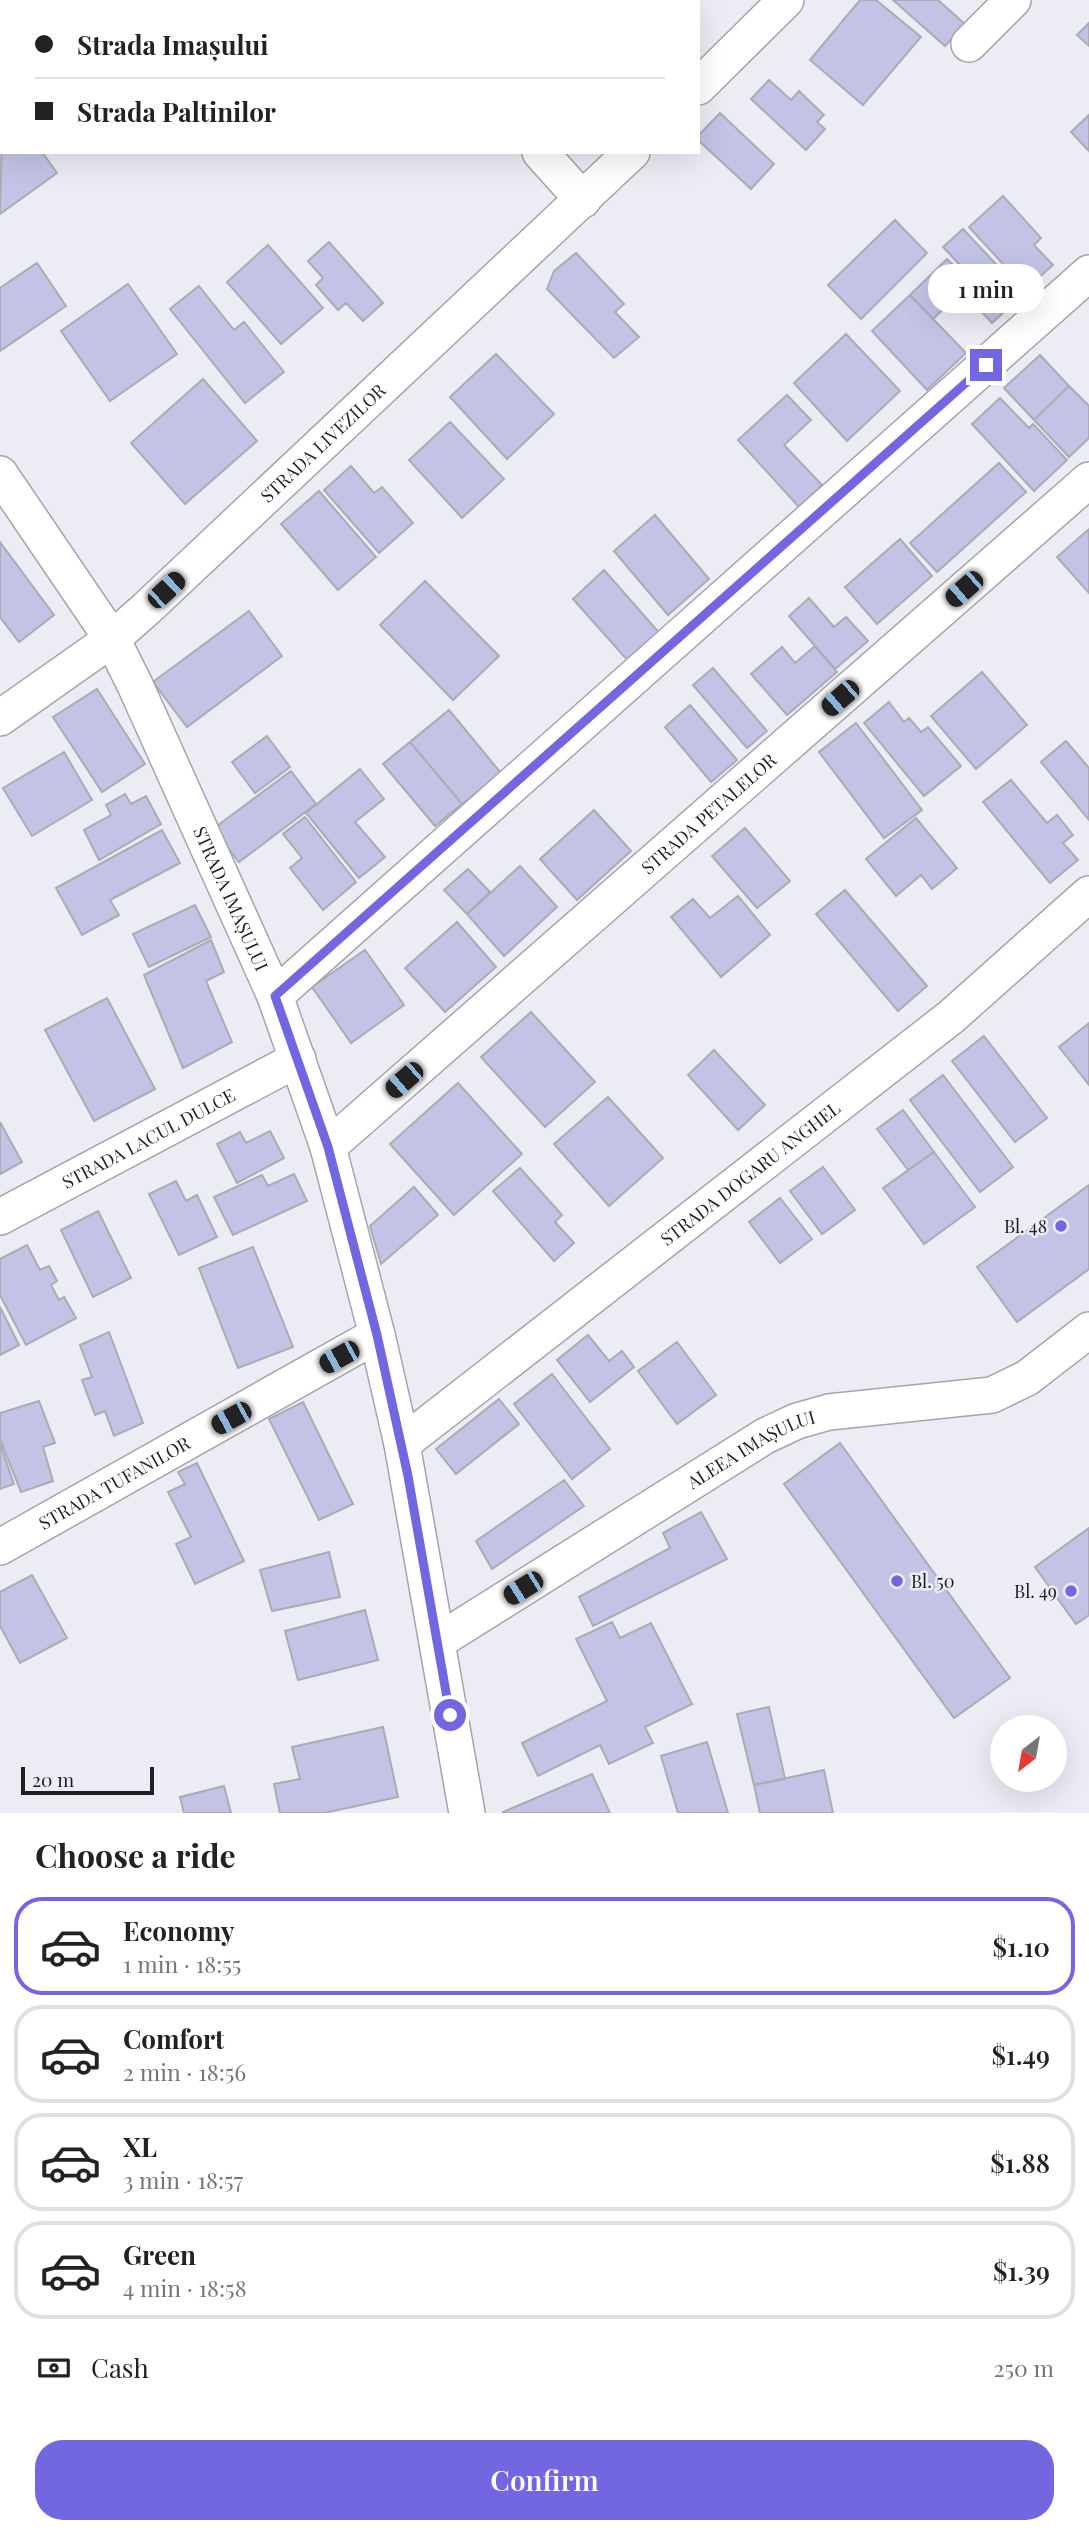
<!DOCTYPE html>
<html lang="en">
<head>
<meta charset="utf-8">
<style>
	:root { --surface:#fff; --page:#f2f2f2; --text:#222; --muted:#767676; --line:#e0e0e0; --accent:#7267e1 }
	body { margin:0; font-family:"Playfair Display",serif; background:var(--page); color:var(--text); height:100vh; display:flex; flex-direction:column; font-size:26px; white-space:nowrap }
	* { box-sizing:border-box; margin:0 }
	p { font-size:23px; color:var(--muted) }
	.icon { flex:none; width:38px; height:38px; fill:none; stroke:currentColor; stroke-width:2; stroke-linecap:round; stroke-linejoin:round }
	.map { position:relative; height:1813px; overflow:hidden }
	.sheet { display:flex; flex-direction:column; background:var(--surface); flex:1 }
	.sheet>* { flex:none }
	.banner { position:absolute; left:0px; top:0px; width:700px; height:154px; box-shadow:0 7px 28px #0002; display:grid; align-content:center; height:154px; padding:0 35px; background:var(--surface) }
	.needle { width:46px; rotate:211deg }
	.fabs { position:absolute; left:990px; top:1715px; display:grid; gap:14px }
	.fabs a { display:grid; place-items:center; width:77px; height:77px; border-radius:50%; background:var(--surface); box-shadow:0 7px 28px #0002; font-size:35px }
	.scale { position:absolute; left:21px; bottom:18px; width:133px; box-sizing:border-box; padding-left:7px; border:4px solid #1f1f22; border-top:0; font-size:19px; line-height:24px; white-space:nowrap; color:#1f1f22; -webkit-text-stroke:5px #ececf5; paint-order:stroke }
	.end { position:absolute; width:32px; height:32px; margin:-16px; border:9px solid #7267e1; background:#fff; box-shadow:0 0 0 4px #fff }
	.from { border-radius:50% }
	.bubble { position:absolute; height:49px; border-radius:24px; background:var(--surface); box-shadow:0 7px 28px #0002; font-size:23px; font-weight:600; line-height:49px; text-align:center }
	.car { position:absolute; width:21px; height:42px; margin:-21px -10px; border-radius:9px; box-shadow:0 0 5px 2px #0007; background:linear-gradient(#222 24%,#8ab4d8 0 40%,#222 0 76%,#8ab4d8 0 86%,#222 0) }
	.banner b { display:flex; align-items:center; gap:24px; height:66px; font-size:26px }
	.banner b+b { border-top:2px solid var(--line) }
	.banner i { width:18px; height:18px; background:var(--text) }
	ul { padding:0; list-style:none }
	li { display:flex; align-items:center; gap:21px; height:98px; margin:0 14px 10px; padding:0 21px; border:4px solid var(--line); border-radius:28px }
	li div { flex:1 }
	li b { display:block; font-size:26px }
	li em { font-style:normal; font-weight:600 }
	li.current { border-color:var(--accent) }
	li>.icon { width:63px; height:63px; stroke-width:1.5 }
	h2 { padding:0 35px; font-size:32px; line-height:84px }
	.pay { display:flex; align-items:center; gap:18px; height:77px; padding:0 35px; font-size:26px }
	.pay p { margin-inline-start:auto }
	.primary-button { display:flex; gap:14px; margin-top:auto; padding:14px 35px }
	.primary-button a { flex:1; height:80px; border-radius:28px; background:var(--accent); color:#fff; font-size:28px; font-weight:600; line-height:80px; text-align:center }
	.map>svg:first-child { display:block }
	.building { fill:#c3c3e6; stroke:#ababb4; stroke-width:2 }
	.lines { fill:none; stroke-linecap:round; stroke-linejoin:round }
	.minor-casing { stroke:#a4a4ad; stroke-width:38 }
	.minor { stroke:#fff; stroke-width:35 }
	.route { stroke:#7267e1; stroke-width:9 }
	.poi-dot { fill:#7267e1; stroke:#ececf5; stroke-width:2.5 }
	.labels { text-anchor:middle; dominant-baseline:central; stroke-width:5; stroke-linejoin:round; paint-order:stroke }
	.street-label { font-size:18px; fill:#1f1f22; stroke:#ececf5 }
	.poi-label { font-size:18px; fill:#1f1f22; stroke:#ececf5; text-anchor:end }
</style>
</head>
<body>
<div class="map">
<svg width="1089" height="1813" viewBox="0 0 1089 1813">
	<rect width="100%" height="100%" fill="#ececf5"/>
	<path class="building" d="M174,0H259L172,2Z
		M860,0H876L921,37L863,105L810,60Z
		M893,0H938L965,24L945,46Z
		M1089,23V46L1077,35Z
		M769,80L791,100L799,91L824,115L817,122L825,129L806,150L751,99Z
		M720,113L774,164L751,189L698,140V136Z
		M1089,115V151L1071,132Z
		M2,125V152H42L57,173L0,214Z
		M1003,196L1041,238L1034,245L1053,265L1026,289L969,227Z
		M895,220L927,253L861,319L828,285Z
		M963,229L1024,294L992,323L965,294L977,283L943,247Z
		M329,242L383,303L363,321L346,303L338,310L316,285L323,278L308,261Z
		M268,245L323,308L281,344L227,282Z
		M576,253L624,304L615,312L639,337L614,358L547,289L554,271Z
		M947,259L971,283L933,319L910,295Z
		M37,263L66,306L0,351V288Z
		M128,284L177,354L110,401L61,331Z
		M199,286L234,330L244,322L284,372L245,403L170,309Z
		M910,295L966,353L927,390L872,331Z
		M846,334L900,391L847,441L794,383Z
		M496,354L554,414L507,459L450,397Z
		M1040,355L1069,386L1034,420L1004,388Z
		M203,379L257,441L185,504L131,443Z
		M1069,386L1089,406V438L1069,457L1034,420Z
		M787,395L811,420L784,445L822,485L799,507L738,440Z
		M1000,398L1029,428L1033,424L1067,460L1034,491L972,424Z
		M450,422L504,479L462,518L409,460Z
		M999,463L1026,492L937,572L910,543Z
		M351,466L374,493L382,487L413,523L379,553L324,490Z
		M319,491L376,557L338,590L281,524Z
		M655,515L709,579L668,615L614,551Z
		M1089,529V593L1057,557Z
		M900,539L932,576L877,624L845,587Z
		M0,542L54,615L19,642L0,617Z
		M604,570L662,636L630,663L573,599Z
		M425,581L499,656L453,700L380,625Z
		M809,598L834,627L846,617L868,641L835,669L789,616Z
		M249,611L282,656L187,727L153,682Z
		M815,646L837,672L787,715L751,674L782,647L795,663Z
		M713,668L767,731L747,748L693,685Z
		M982,672L1027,725L976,769L931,716Z
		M97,689L145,764L102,792L53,717Z
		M889,702L904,722L909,718L921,732L928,727L961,766L924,796L864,723Z
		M690,705L737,760L711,782L665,727Z
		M449,710L501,773L462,804L410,742Z
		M856,723L922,810L884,838L819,752Z
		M267,736L290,767L255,793L232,762Z
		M1066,741L1089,768V820L1041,762Z
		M410,742L462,804L435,826L383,764Z
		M64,752L92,800L32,836L3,788Z
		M360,769L384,799L355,822L385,857L359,878L306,813Z
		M291,771L316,804L239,862L213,829Z
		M1011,780L1047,823L1057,815L1073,835L1063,843L1078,860L1050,883L983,802Z
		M125,794L131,804L146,796L161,824L99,860L84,830L111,815L106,805Z
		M594,810L631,851L577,900L540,859Z
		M305,817L356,882L323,910L290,868L302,858L283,834Z
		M916,818L957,868L932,889L921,875L896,896L866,859Z
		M745,828L790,881L757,908L712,856Z
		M162,830L180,863L110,900L119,915L82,935L56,888Z
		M520,866L557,907L504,956L467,914Z
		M468,869L490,892L467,914L444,890Z
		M845,890L927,986L898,1011L816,914Z
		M738,896L770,935L721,977L671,917L693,899L710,918Z
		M195,905L211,937L149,967L133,934Z
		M457,922L496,967L445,1012L405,968Z
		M211,940L224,972L206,981L232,1042L183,1068L144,975Z
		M365,950L404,1005L351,1043L312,987Z
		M107,998L155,1089L94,1121L45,1030Z
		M531,1012L595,1082L545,1127L481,1057Z
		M1089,1023V1085L1059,1047Z
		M984,1036L1047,1118L1015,1142L952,1061Z
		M714,1050L765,1105L738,1130L688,1075Z
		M943,1075L1013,1167L980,1192L910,1100Z
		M458,1083L522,1154L454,1215L390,1144Z
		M608,1097L663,1158L609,1206L554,1144Z
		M903,1110L934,1152L908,1170L877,1129Z
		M0,1122L22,1162L0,1174Z
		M270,1131L284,1158L237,1183L217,1144L240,1132L246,1143Z
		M934,1152L975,1207L924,1244L883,1188Z
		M823,1167L855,1210L822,1234L790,1191Z
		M520,1168L562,1215L555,1222L574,1243L554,1261L493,1191Z
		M294,1174L307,1201L233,1235L214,1197L262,1175L268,1186Z
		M176,1181L186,1201L197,1195L217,1237L179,1255L149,1194Z
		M1089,1185V1269L1017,1322L977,1267Z
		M414,1187L438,1215L381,1264L370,1226Z
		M780,1198L812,1239L780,1263L749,1222Z
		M98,1211L131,1278L93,1297L61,1230Z
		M27,1245L40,1270L49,1266L57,1281L51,1285L59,1300L64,1297L76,1318L26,1345L0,1295V1259Z
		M253,1247L293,1347L238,1368L199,1268Z
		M0,1307L19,1345L0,1355Z
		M109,1332L143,1423L114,1436L105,1411L95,1415L82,1380L92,1377L80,1345Z
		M588,1335L609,1361L622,1351L634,1367L590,1402L557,1360Z
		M677,1342L716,1395L677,1424L638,1371Z
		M552,1374L610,1449L572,1479L514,1404Z
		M499,1399L519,1424L456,1474L436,1449Z
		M39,1401L55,1443L43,1447L53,1481L21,1492L0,1439V1413Z
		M303,1402L353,1504L319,1520L269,1419Z
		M840,1443L1010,1678L954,1718L784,1484Z
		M0,1444L14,1484L0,1489Z
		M197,1463L244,1561L195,1584L176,1544L191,1537L168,1492L185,1484L178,1472Z
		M564,1480L584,1506L492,1569L476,1541Z
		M701,1512L727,1559L593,1626L579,1597L670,1548L663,1533Z
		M1089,1528V1615L1076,1624L1035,1567Z
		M329,1552L340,1597L272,1611L260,1570Z
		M32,1575L67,1638L20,1663L0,1626V1592Z
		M365,1610L378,1660L298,1680L285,1631Z
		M612,1622L620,1638L651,1623L692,1704L645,1727L653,1743L609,1764L600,1745L538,1776L522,1743L607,1701L576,1639Z
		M769,1707L785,1779L754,1785L737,1714Z
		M383,1727L398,1797L324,1813H280L274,1784L300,1779L292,1747Z
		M707,1742L728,1813H678L661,1756Z
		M824,1770L833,1813H760L754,1785Z
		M592,1774L610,1813H503V1812Z
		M224,1786L231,1813H184L180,1797Z"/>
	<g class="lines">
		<defs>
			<g id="minor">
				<path d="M398,0L400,2"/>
				<path d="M969,44L1013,0"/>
				<path d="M698,87L786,0"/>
				<path d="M540,152L583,200"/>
				<path id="s1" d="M0,474L112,639L135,685L275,996L328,1147L377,1335L402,1444L467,1813"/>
				<path id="s2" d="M0,718L112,639L146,609L632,152"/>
				<path d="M275,996L1089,273"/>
				<path id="s3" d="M328,1147L1089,480"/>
				<path id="s4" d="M0,1217L298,1059"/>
				<path id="s5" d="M402,1444L951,1017L1089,894"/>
				<path id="s6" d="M0,1547L377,1335"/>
				<path id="s7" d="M437,1642L765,1436L797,1421L829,1412L992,1395L1027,1378L1089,1330"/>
			</g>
		</defs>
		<use href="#minor" class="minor-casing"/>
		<use href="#minor" class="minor"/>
	</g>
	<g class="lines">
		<path class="route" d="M450,1715L408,1476L377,1335L328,1147L275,996L986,365"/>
	</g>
	<g class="poi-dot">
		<circle cx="1061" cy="1226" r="7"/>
		<circle cx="897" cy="1581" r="7"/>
		<circle cx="1071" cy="1591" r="7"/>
	</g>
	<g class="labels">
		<g class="street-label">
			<text stroke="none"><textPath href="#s2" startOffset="425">STRADA LIVEZILOR</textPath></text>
			<text stroke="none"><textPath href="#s3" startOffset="506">STRADA PETALELOR</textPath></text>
			<text stroke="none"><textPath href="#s1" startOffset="485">STRADA IMAȘULUI</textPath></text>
			<text stroke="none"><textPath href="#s4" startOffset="168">STRADA LACUL DULCE</textPath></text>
			<text stroke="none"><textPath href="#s5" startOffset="441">STRADA DOGARU ANGHEL</textPath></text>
			<text stroke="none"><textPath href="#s7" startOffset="369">ALEEA IMAȘULUI</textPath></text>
			<text stroke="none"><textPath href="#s6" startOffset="131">STRADA TUFANILOR</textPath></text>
		</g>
		<g class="poi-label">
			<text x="1047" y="1226">Bl. 48</text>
			<text x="911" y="1581" text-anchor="start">Bl. 50</text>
			<text x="1057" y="1591">Bl. 49</text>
		</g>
	</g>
</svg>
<div class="fabs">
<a><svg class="needle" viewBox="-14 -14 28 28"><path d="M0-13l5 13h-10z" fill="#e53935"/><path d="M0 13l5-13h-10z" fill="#767676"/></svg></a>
</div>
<div class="scale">20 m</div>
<i class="end from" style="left:450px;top:1715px"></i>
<i class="end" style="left:986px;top:365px"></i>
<div class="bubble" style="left:928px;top:264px;width:116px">1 min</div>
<i class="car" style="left:964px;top:589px;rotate:229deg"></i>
<i class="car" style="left:166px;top:590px;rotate:47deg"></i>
<i class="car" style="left:840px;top:698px;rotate:229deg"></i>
<i class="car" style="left:404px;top:1080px;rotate:229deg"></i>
<i class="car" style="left:339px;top:1357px;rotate:241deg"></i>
<i class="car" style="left:231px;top:1418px;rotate:241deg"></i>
<i class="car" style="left:523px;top:1588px;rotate:238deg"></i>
<div class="banner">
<b><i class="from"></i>Strada Imașului</b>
<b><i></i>Strada Paltinilor</b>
</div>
</div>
<section class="sheet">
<h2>Choose a ride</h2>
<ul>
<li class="current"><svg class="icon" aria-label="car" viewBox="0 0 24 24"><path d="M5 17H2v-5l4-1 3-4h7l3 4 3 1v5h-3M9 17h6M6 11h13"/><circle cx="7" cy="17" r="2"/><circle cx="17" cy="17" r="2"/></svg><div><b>Economy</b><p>1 min · 18:55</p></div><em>$1.10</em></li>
<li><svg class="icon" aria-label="car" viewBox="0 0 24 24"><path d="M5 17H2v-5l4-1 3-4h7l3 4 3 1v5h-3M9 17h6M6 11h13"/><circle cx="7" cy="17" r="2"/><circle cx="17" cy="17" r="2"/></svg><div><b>Comfort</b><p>2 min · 18:56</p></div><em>$1.49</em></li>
<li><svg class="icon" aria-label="car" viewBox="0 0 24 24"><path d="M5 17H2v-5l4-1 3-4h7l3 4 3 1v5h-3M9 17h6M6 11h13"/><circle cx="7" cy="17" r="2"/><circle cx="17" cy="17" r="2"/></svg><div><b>XL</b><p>3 min · 18:57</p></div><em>$1.88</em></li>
<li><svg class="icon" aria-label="car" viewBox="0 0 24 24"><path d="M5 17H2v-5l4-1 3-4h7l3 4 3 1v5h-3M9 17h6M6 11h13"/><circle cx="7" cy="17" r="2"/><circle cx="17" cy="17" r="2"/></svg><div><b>Green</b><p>4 min · 18:58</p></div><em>$1.39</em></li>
</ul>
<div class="pay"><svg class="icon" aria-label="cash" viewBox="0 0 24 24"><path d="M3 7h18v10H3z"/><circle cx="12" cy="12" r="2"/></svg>Cash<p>250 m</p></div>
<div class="primary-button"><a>Confirm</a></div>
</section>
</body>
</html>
